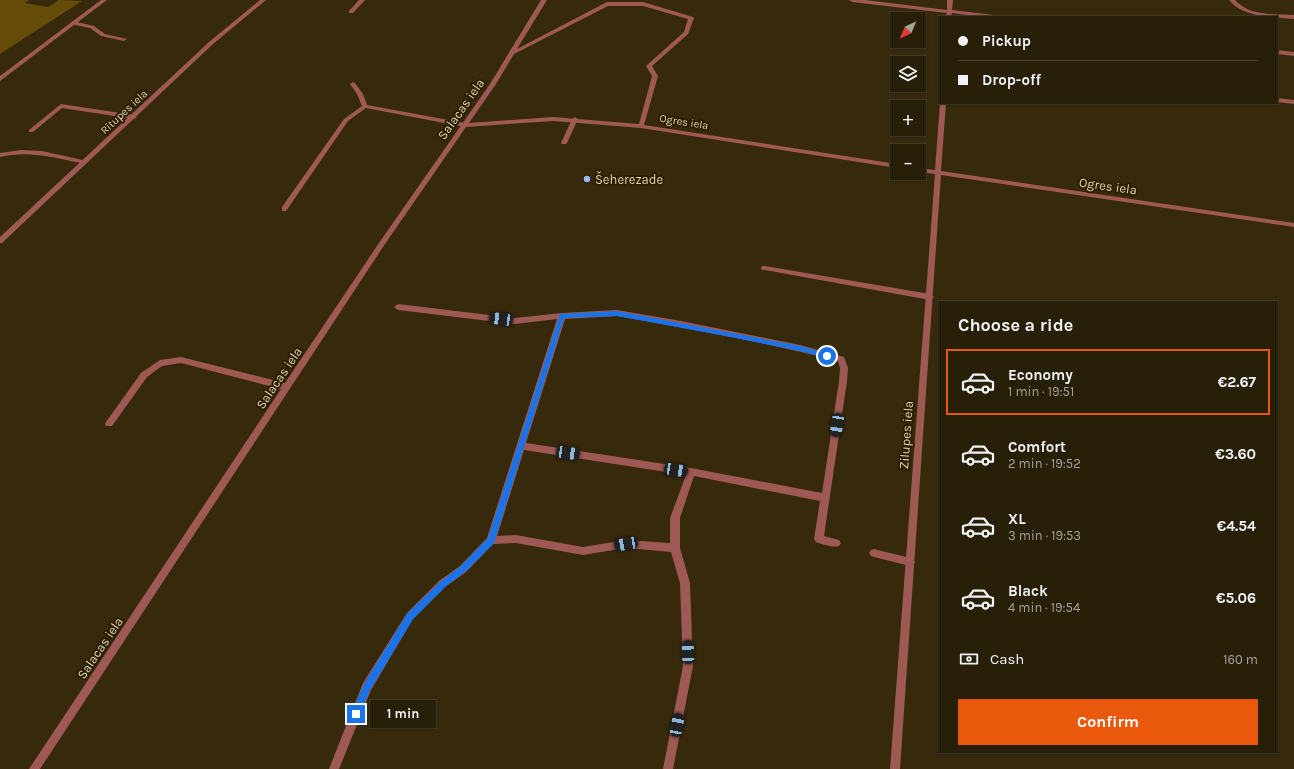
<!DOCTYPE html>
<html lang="en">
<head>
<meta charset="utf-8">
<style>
	:root { --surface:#281f09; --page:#342c17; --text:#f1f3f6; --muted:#a5a29c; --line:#443d2a; --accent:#ea580c }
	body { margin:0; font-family:Karla,sans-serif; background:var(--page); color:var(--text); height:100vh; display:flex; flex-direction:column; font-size:15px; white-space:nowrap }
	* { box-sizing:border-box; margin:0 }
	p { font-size:13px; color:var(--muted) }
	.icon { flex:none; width:22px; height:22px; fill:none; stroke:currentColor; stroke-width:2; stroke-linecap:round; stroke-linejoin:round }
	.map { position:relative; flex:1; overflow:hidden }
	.drawer { position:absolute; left:938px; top:301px; width:340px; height:452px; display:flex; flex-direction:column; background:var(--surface); border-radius:0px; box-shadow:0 1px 3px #0004,0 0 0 1px var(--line) }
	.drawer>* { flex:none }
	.guide { position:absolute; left:938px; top:16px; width:340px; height:88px; border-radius:0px; box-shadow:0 1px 3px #0004,0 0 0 1px var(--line); display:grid; align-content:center; height:88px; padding:0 20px; background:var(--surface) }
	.needle { width:26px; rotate:224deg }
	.buttons { position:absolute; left:890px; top:12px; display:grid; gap:8px }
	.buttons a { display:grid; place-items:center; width:36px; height:36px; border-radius:0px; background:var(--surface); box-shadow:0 1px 3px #0004,0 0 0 1px var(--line); font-size:20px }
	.end { position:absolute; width:18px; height:18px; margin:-9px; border:5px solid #1a73e8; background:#fff; box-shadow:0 0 0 2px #fff }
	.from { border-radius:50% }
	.bubble { position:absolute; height:28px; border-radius:0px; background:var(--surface); box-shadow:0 1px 3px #0004,0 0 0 1px var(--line); font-size:13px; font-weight:700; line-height:28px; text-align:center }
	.car { position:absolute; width:12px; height:24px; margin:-12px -6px; border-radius:5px; box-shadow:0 0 3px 1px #0007; background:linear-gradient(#222 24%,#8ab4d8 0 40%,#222 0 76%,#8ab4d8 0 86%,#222 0) }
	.guide b { display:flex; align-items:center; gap:14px; height:38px; font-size:15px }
	.guide b+b { border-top:1px solid var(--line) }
	.guide i { width:10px; height:10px; background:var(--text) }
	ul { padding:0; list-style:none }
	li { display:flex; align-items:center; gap:12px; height:66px; margin:0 8px 6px; padding:0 12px; border:2px solid transparent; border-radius:0px }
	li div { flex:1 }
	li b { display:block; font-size:15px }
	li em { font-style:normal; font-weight:700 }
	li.active { border-color:var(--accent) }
	li>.icon { width:36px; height:36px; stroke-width:1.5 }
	h2 { padding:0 20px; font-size:18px; line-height:48px }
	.pay { display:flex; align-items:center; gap:10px; height:44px; padding:0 20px; font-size:15px }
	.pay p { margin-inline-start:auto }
	.cta { display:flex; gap:8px; margin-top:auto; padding:8px 20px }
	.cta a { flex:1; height:46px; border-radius:0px; background:var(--accent); color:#fff; font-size:16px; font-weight:700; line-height:46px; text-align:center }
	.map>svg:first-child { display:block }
	.green { fill:#654c09 }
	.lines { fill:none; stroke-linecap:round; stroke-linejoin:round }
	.service { fill:#9f5954; fill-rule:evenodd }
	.minor { fill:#9f5954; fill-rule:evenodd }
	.tertiary { fill:#9f5954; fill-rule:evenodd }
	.route { fill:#1a73e8 }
	.poi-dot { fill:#95b6fd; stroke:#2c1f02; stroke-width:1.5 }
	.labels { text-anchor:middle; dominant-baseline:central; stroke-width:4; stroke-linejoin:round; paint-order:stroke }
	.far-street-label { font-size:11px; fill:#e0d2b7; stroke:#2c1f02 }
	.street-label { font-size:13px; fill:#e0d2b7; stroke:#2c1f02 }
	.poi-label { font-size:13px; fill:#e0d2b7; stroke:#2c1f02; text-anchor:start }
</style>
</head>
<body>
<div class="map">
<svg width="1294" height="769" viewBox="0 0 1294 769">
	<rect width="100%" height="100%" fill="#36290c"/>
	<path class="green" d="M0,0H29L25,3L48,7L59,0L82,1L0,54Z"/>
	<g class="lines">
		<path class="service" d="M1229,0H1235C1249,16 1274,14 1294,15V19C1273,17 1244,18 1229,0Z
			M73,21L94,26L105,34L127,39L124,41L101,36L90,28L71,24L70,23Z
			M353,82L355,83L363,94L367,105L465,123L468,125L465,127L366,108L348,121L286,211H282V207L344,119L362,106L357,94L350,84Z
			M1277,98L1294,100V104L1277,102Z
			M61,104L134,115L137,117L134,119L62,108L33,132H29V130Z
			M575,117L578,119L567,143L566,144H562L561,143L572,119Z
			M21,150L42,151L87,161L88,162L85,164C56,158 29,150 0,157V153Z
			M762,266H765L930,294L934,297L930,300L765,270H762L761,268Z
			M398,304L515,318L562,313L617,310L681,321L800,345L844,357L848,368L847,381L824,536L839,540L841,543L839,546C833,548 822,544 816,542L814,539L820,501L694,476L680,518V548L690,583L693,666L673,769H663L683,666L680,583L671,552L626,548L583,555L516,543L493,544L466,572L445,587L413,619L371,690L339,769H329L363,683L407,613L439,581L460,566L487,538L557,319L515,324L398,310L394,307ZM617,316C691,329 765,342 838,361L840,368L839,381L822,493L691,468L526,443L565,319ZM524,450L686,475L670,518V543L626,540L583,547L516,535L497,536Z
			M874,549L910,558L913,559L915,562L913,565L910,566L874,557L871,556L869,553L871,550Z"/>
		<path class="minor" d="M260,0H266L213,44L2,243H0V237L209,42Z
			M359,0H365L353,13H349V11Z
			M541,0H547L517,49L607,2H643L693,17L694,18L688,34L652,66L658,76L644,125L897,164V168L641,128L553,121L466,127L385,244L40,769H29L281,389L181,363L162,366L147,377L112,426H106L105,424L106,422L141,373L160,360L181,357L285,383L381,240L490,84ZM608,6H643L688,19L684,32L646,66L652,76L639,124L553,117L469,123L496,84L514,54Z
			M849,0H865L947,10V0H953L952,10L994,15L997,17H981L952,13L951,16L949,17L946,15L947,13L852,2Z
			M1277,50L1294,52V56L1277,54Z
			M940,103H946L941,171L1294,223V227L941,175L900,769H890L935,174L919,172V168L935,170Z"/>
		<path class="tertiary" d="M101,0H107L0,81V76Z"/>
	</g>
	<path class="route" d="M617,311L800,346L829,354L830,356L827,358L800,351L726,336L617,316L564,318L494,543L466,571L445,587L413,619L370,690L359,717L356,719L353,717L351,714L364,684L407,614L440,582L461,566L488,538L560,314Z"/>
	<circle class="poi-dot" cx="587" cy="179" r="4"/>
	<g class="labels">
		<g class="far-street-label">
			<text transform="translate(124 112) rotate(-43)">Rītupes iela</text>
			<text transform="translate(684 122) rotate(9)">Ogres iela</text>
		</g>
		<g class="street-label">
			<text transform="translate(461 109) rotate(-55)">Salacas iela</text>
			<text transform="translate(1108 186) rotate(8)">Ogres iela</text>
			<text transform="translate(279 378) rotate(-56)">Salacas iela</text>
			<text transform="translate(906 435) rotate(-86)">Zilupes iela</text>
			<text transform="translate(100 648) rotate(-56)">Salacas iela</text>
		</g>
		<g class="poi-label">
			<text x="595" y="179">Šeherezade</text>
		</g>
	</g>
</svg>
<div class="buttons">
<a><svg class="needle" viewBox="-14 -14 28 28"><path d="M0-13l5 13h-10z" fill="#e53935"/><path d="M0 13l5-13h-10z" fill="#a5a29c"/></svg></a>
<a><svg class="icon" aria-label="layers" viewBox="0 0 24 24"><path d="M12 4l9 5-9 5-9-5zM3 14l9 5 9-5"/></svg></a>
<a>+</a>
<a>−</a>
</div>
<i class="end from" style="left:827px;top:356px"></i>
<i class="end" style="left:356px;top:714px"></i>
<div class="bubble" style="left:370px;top:700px;width:66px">1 min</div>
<i class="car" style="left:501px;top:319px;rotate:277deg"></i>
<i class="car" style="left:837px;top:425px;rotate:189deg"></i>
<i class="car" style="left:568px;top:453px;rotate:98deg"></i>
<i class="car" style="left:676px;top:470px;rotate:99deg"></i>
<i class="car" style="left:626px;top:544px;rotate:260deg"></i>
<i class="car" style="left:688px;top:652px;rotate:358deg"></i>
<i class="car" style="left:677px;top:725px;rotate:11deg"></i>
<div class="guide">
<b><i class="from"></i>Pickup</b>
<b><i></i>Drop-off</b>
</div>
<section class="drawer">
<h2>Choose a ride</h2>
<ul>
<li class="active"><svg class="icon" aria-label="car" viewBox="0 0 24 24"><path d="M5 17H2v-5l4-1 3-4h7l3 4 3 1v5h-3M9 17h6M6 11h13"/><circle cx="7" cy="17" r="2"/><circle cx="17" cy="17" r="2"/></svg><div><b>Economy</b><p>1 min · 19:51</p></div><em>€2.67</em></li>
<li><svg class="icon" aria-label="car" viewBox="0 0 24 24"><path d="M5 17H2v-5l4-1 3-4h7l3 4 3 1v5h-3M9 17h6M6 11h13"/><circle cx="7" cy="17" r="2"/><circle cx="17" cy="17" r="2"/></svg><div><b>Comfort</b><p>2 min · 19:52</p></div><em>€3.60</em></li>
<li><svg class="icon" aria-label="car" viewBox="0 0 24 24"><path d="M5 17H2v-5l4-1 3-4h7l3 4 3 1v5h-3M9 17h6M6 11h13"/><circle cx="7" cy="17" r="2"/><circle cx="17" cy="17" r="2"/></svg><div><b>XL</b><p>3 min · 19:53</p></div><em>€4.54</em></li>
<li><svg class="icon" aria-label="car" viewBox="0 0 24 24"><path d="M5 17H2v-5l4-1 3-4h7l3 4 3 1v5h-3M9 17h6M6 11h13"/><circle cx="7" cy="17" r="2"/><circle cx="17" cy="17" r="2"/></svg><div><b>Black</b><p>4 min · 19:54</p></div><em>€5.06</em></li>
</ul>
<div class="pay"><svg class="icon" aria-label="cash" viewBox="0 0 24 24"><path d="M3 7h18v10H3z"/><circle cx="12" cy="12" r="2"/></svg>Cash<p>160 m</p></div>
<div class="cta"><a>Confirm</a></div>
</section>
</div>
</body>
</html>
